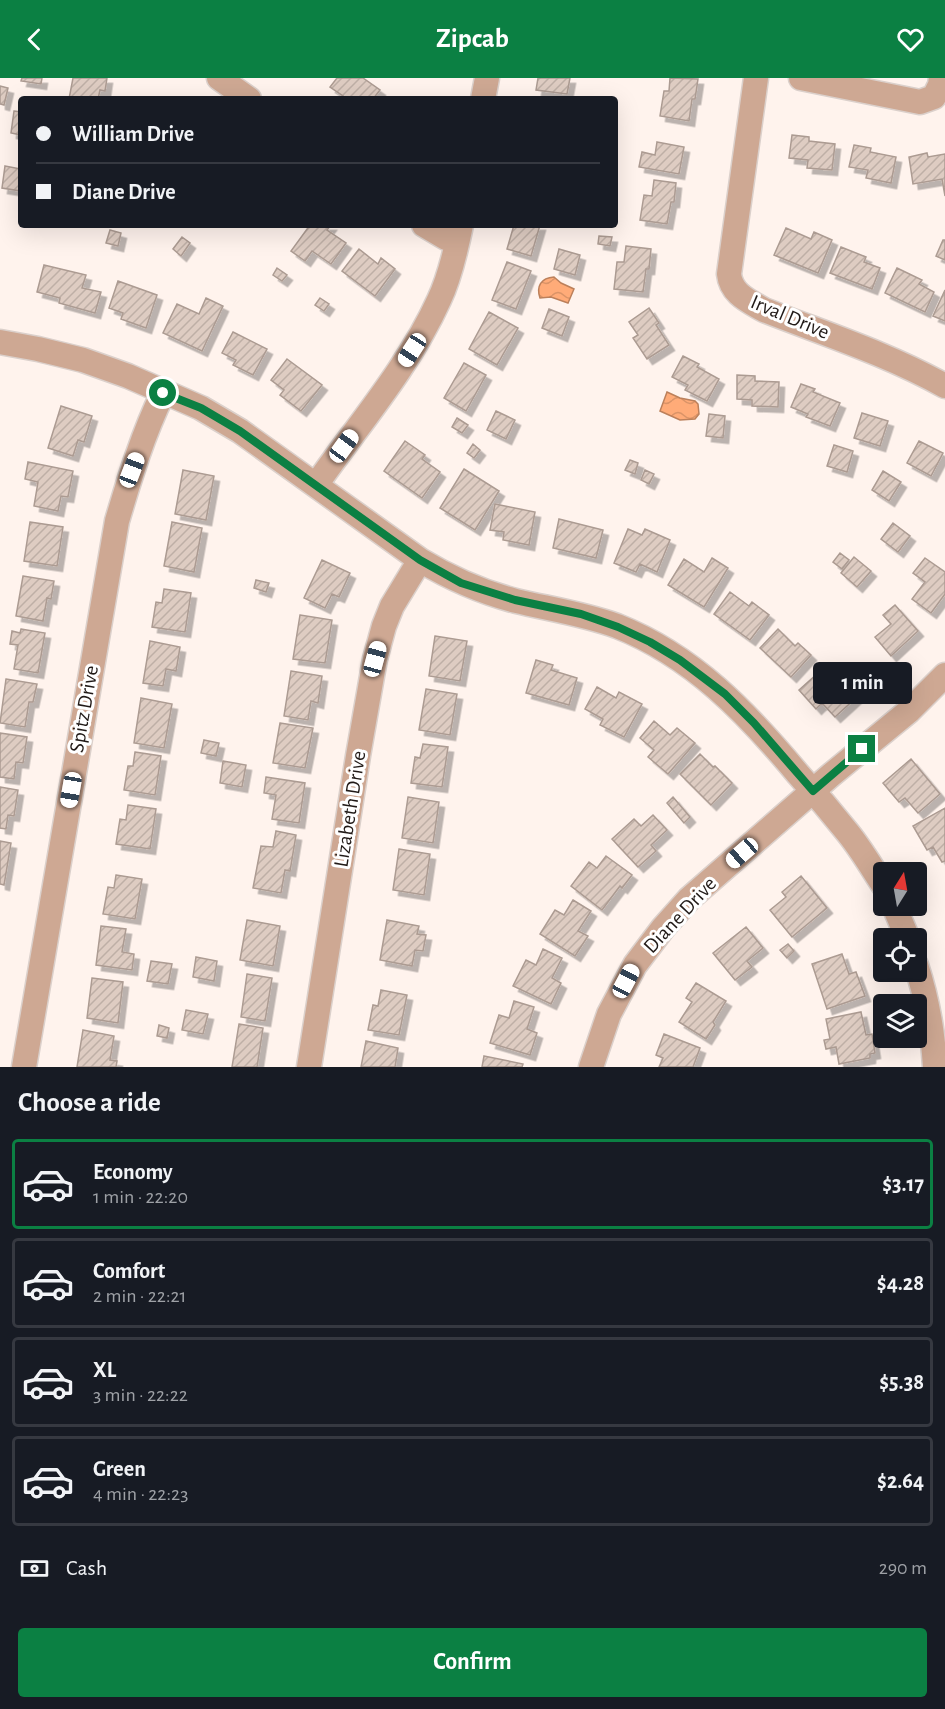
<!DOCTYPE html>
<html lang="en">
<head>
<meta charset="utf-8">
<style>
	:root { --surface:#171b24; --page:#242831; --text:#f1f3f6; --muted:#9ea1a6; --line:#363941; --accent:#0b8043 }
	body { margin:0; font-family:"Alegreya Sans",sans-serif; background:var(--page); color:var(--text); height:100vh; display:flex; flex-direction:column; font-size:22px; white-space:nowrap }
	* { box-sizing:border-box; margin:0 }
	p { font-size:20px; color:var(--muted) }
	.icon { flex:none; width:33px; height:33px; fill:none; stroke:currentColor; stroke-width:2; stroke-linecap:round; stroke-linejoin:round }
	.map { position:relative; height:989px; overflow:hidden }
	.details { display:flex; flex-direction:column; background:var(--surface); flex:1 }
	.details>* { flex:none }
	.banner { position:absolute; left:18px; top:18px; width:600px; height:132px; border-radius:6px; box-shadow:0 6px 24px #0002; display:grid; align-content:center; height:132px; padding:0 18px; background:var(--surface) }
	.needle { width:39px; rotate:11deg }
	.fabs { position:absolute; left:873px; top:784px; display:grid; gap:12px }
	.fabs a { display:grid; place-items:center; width:54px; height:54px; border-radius:6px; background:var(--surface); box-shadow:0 6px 24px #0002; font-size:30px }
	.end { position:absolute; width:27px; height:27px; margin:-14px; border:8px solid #0b8043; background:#fff; box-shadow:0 0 0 3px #fff }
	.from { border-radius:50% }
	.bubble { position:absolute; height:42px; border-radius:6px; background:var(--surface); box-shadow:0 6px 24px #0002; font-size:20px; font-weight:600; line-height:42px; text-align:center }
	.car { position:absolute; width:18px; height:36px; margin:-18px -9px; border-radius:8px; box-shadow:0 0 4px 2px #0007; background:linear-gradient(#fff 24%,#345 0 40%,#fff 0 76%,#345 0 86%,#fff 0) }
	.banner b { display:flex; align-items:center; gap:21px; height:57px; font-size:22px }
	.banner b+b { border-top:2px solid var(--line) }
	.banner i { width:15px; height:15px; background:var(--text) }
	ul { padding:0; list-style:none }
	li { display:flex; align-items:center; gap:18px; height:90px; margin:0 12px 9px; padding:0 6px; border:3px solid var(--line); border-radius:6px }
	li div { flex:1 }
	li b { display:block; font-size:22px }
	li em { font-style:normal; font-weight:600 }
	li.selected { border-color:var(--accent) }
	li>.icon { width:54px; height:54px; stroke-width:1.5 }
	h2 { padding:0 18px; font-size:27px; line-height:72px }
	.pay { display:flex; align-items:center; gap:15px; height:66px; padding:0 18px; font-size:22px }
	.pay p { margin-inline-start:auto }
	.button { display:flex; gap:12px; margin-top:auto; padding:12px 18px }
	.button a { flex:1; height:69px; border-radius:6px; background:var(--accent); color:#fff; font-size:24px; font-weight:600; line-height:69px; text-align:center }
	header { display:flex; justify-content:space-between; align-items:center; height:78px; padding:0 18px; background:var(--accent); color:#fff; font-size:27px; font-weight:600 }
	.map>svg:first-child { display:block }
	.water { fill:url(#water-waves); stroke:#bc805b; stroke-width:1.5 }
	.building { fill:url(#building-hatch); stroke:#ac9b92; stroke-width:1.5; filter:url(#shadow) }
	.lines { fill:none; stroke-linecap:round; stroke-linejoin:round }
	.minor-casing { stroke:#dbd0cb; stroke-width:27 }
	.minor { stroke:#cea893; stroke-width:24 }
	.route { stroke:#0b8043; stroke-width:8 }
	.labels { text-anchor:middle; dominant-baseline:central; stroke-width:6; stroke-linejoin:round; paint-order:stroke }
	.street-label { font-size:21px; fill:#211a17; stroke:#fff }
</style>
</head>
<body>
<header><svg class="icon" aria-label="back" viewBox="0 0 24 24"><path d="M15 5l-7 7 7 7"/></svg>Zipcab<svg class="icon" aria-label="heart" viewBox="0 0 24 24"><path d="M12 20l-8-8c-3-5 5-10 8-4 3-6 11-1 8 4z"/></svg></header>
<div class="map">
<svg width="945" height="989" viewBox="0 0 945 989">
	<defs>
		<pattern id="water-waves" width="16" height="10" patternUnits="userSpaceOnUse" patternTransform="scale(1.5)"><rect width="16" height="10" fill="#ffab78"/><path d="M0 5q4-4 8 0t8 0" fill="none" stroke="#da9367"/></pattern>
		<pattern id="building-hatch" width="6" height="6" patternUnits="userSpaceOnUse" patternTransform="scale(1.5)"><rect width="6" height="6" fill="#deccc2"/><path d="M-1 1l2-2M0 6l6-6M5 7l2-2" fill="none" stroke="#beafa6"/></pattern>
		<filter id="shadow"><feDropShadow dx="5.5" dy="5.5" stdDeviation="0" flood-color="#0004"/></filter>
	</defs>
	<rect width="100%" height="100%" fill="#fff3ed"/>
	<path class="water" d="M554,199L561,205L574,211L568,225L551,219L540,220C536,208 541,200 554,199Z
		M667,314L680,320L695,323L698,326L699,336L695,341L680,342L660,333Z"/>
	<path class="building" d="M22,0H42L41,6L21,3Z
		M73,0H107L105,13L100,12L98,21H69Z
		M337,0H363L380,12L373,21H341L343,18L330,9Z
		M538,0H570L567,16L536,12Z
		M670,0L698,1L695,21H692L689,43L660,38L664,13H669Z
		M0,8L8,10L4,27L0,26Z
		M14,33L21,34V57L11,55Z
		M792,57L809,59V63L835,66L832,92L807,90L808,82L789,80Z
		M657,64L684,69L679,96L639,89L642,74L655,77Z
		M854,67L871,70L870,74L896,79L891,105L866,100L868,92L849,89Z
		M927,75L928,79L945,76V118L942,101L913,106L909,79Z
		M5,88L21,91V113L2,110Z
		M654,102L676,105L674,124H671L667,146L640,142L644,117L652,118Z
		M310,147H331L327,152L346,165L331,186L312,173L305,183L291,173Z
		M514,147H540L531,178L507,171Z
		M786,150L811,161L814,154L832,162L818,195L774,177Z
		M110,152L121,155L118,168L106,165Z
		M599,158L612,159L610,168L598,166Z
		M182,159L190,165L181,178L173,171Z
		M943,162H945V182L936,178Z
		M626,168L651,171L649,191H646L643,214L614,211L617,184H624Z
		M841,169L866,179L864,184L880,190L872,211L830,195Z
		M359,171L378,186L381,180L395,191L375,218L342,193Z
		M559,171L580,177L575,197L554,191Z
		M507,184L531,193L516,231L492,222Z
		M44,187L86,197L82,210L101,214L95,235L59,225L60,220L37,214Z
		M277,190L287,197L282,203L273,197Z
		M897,190L922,202L919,206L934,214L925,234L885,215Z
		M118,203L157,217L146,250L121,241L123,235L109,230Z
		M945,212V243L933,238Z
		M206,220L223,228L202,273L163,255L177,226L199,236Z
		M320,220L329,226L324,233L315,227Z
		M649,230L659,245L656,247L669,267L647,281L633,260L638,257L629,244Z
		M549,231L569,239L562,258L542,250Z
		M489,234L518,250L497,287L469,271Z
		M233,254L267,271L253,297L233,287L236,282L222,275Z
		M683,278L699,286L697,289L719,301L707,323L685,312L688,307L672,299Z
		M287,281L322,307L301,333L280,317L284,312L271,302Z
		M464,285L486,297L466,333L444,320Z
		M737,297L755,298V303L779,304L778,329L752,328V322L737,321Z
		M801,306L815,311L813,314L840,325L830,348L806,339L808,336L791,329Z
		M61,328L92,338L84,364L78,362L73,378L48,370Z
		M496,333L515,342L506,361L487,352Z
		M862,335L888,343L880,368L854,360Z
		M709,336L725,338L723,360L706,358Z
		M457,340L468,347L462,355L452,349Z
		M405,363L425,377L422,381L440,394L422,420L384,393Z
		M919,363L943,375L931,398L907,385Z
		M473,366L480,372L474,380L467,375Z
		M834,367L853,373L847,394L827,388Z
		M630,382L638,385L635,396L625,392Z
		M28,384L73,393L68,419L61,418L58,433L34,428L38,404L25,401Z
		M464,391L499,413L475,452L440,430Z
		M183,392L214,398L206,442L175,436Z
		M645,392L654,396L649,406L641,402Z
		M883,393L901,404L889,423L872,412Z
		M495,426L535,434L529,467L503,462L504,454L490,452Z
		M559,441L603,452L596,480L553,470Z
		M30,444L63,449L57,488L24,483Z
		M172,444L202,450L194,494L164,488Z
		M893,445L910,458L898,474L881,461Z
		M628,451L642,457L645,451L670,462L657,494L640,486L636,494L614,485Z
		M840,475L849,482L842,491L833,484Z
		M854,479L871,493L857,509L841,495Z
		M712,480L728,490L704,529L668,507L684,481L704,494Z
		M925,480L945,494V516L931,535L912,521L925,504L913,495Z
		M322,482L350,495L339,519L332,516L325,530L304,520Z
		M23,498L54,503L51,521L47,520L43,543L16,538Z
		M256,502L269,505L266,514L254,510Z
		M164,511L191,515L185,554L152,549L156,524L162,525Z
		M730,514L749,528L752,524L769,537L750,562L714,536Z
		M895,527L918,553L891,578L875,559L891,546L883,537Z
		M300,537L332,542L325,585L293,581Z
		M21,551L45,555L38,595L14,591L18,567L10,566L12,553L20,555Z
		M778,551L795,568L798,565L811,577L791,599L760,570Z
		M435,558L467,563L460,603L429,598Z
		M150,563L180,569L176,593L166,591L163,608L143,605Z
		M536,582L553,587L551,592L577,600L569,627L526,615Z
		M828,586L858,618L835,639L822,625L816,631L799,612Z
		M291,593L322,598L318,625L311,623L308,642L284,638Z
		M6,601L37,606L33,624H29L25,649L0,645Z
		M597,609L616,620L619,614L642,626L624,659L600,647L603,641L585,631Z
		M426,611L457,616L450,657L419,652Z
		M141,620L172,626L164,670L134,665Z
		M654,643L670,657L677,650L695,665L668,696L648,679L654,672L640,660Z
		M280,645L313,650L305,690L273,685Z
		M0,655L27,659L23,685L16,684L14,701L0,699Z
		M204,662L219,665L216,678L201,675Z
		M423,666L448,669L442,709L411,705L415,679L420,680Z
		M135,674L161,678L155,717L124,712L128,688H133Z
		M700,676L713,689L715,688L732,705L711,727L680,696Z
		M911,681L940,716L918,735L905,720L899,724L883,705Z
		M223,683L246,687L242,709L220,705Z
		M266,699L305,705L299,745L272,741L276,717L264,715Z
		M0,709L18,712L14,738L8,737L6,751L0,750Z
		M408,719L439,724L433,765L402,760Z
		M673,719L690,739L684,745L667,725Z
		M128,727L156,731L150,771L116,766L120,741L126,742Z
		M945,730V783L942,784L933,769L927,772L913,748Z
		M653,737L667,752L651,767L656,773L638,789L612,761L634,741L641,748Z
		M276,753L296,757L290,793L285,792L281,815L253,810L261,768L273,769Z
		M0,763L11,765L4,807L0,806Z
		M399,771L430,776L424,817L393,812Z
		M606,778L632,797L622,810L620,808L602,832L571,808L589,784L597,790Z
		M116,797L142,801L135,841L103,836L108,809L114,810Z
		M801,798L827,830L792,859L770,832L786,819L782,814Z
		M573,822L591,833L578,853L588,858L575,878L540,856L555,832L564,837Z
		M247,842L280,848L273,888L240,882Z
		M387,842L419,848L417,856L426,857L423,873L415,872L412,888L380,882Z
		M101,848L126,851L122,874L134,876L132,892L96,887Z
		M746,849L763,870L747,883L752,889L735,902L713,875Z
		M788,866L794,873L787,880L780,872Z
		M543,871L562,880L552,900L561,905L551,926L513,908L526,882L536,887Z
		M842,876L849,896L856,894L865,918L827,931L812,886Z
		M196,879L217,883L214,903L193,899Z
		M151,883L172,886L168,906L147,903Z
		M247,896L272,900L265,943L241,939Z
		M92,900L123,904L118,945L87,940Z
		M696,905L726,923L713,944L715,947L706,961L679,944L692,924L686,920Z
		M381,912L407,917L399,957L368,952L373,927L378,928Z
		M514,923L534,929L527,951L537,955L530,977L490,965L499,937L509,940Z
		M186,932L208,936L203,956L182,952Z
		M861,934L866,957L872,956L875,975L870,976V980L839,986L836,969L826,971L824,962L830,961L826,941Z
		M239,946L263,950L257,989H232Z
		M159,947L169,950L167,960L157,958Z
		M83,952L114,958L110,982L117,983L116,989H77Z
		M664,956L700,970L693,989H659L663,980L656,977Z
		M366,963L398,970L395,989H361Z
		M484,978L523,986L522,989H482Z"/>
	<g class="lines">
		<defs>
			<path id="minor" d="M219,0L249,21
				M756,0L729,196C731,216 749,223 764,232C825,256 888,276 945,308
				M801,0L920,24L934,19L940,7L941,0
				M483,21L487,0
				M424,147L446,160L457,163
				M0,264L38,271L83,282L128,298L201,330L240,353L420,482C450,500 481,514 516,523C550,531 584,536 617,548C693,578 747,635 798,696C815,715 832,735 848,755C861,771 872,790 884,808
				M316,407C358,347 408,290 439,222C450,199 456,172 461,147
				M894,828L908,861
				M916,887C927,920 933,955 935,989
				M24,989L117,443C130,399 143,356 163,315
				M309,989L358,678L375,581L384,548L392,528L420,482
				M591,989L609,936L635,887L663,850L689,821L831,697L909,633L945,597"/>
		</defs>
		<use href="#minor" class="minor-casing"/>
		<use href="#minor" class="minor"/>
	</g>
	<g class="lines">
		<path class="route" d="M163,315L201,330L240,353L420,482L461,505L515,522L581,536L618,549L650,564L680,582L725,616L754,645L813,713L862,671"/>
	</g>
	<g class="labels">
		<g class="street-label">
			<text transform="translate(790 239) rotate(23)">Irval Drive</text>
			<text transform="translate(84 631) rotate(-80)">Spitz Drive</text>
			<text transform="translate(350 731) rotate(-81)">Lizabeth Drive</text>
			<text transform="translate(680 837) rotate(-47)">Diane Drive</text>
		</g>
	</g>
</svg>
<div class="fabs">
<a><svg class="needle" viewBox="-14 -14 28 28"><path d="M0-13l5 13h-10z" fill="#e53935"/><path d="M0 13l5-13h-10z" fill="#9ea1a6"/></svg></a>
<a><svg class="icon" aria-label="locate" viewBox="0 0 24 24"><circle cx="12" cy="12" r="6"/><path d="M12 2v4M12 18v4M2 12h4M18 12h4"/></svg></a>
<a><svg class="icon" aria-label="layers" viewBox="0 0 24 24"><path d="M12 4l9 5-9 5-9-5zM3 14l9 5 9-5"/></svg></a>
</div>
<i class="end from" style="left:163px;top:315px"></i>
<i class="end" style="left:862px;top:671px"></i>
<div class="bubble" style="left:813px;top:584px;width:99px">1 min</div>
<i class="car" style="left:412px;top:272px;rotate:213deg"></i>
<i class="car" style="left:344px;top:368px;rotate:36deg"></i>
<i class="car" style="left:132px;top:392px;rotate:21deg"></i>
<i class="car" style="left:375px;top:581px;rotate:15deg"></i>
<i class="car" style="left:71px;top:712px;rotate:190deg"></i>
<i class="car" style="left:742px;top:775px;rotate:229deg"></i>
<i class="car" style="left:626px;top:903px;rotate:28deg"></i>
<div class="banner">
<b><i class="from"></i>William Drive</b>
<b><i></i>Diane Drive</b>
</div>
</div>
<section class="details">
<h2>Choose a ride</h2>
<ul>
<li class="selected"><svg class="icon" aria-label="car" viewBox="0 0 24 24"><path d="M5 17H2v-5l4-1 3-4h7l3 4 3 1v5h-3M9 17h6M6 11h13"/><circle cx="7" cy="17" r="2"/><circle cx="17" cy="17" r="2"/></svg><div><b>Economy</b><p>1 min · 22:20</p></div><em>$3.17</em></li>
<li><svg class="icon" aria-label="car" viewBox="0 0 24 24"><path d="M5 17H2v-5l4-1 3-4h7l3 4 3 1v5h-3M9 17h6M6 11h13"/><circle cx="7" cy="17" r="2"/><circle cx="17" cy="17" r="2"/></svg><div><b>Comfort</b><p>2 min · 22:21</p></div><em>$4.28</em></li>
<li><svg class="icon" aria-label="car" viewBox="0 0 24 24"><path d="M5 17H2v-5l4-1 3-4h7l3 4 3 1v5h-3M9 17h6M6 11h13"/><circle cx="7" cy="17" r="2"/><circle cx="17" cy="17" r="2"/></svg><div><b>XL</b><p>3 min · 22:22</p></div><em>$5.38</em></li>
<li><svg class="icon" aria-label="car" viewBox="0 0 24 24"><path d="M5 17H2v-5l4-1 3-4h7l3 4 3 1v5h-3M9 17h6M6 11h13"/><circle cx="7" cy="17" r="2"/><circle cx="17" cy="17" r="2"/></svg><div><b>Green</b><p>4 min · 22:23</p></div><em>$2.64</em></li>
</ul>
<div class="pay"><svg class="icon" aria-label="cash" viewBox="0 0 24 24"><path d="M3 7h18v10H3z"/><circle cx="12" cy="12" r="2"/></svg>Cash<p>290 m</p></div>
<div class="button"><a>Confirm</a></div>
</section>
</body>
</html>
